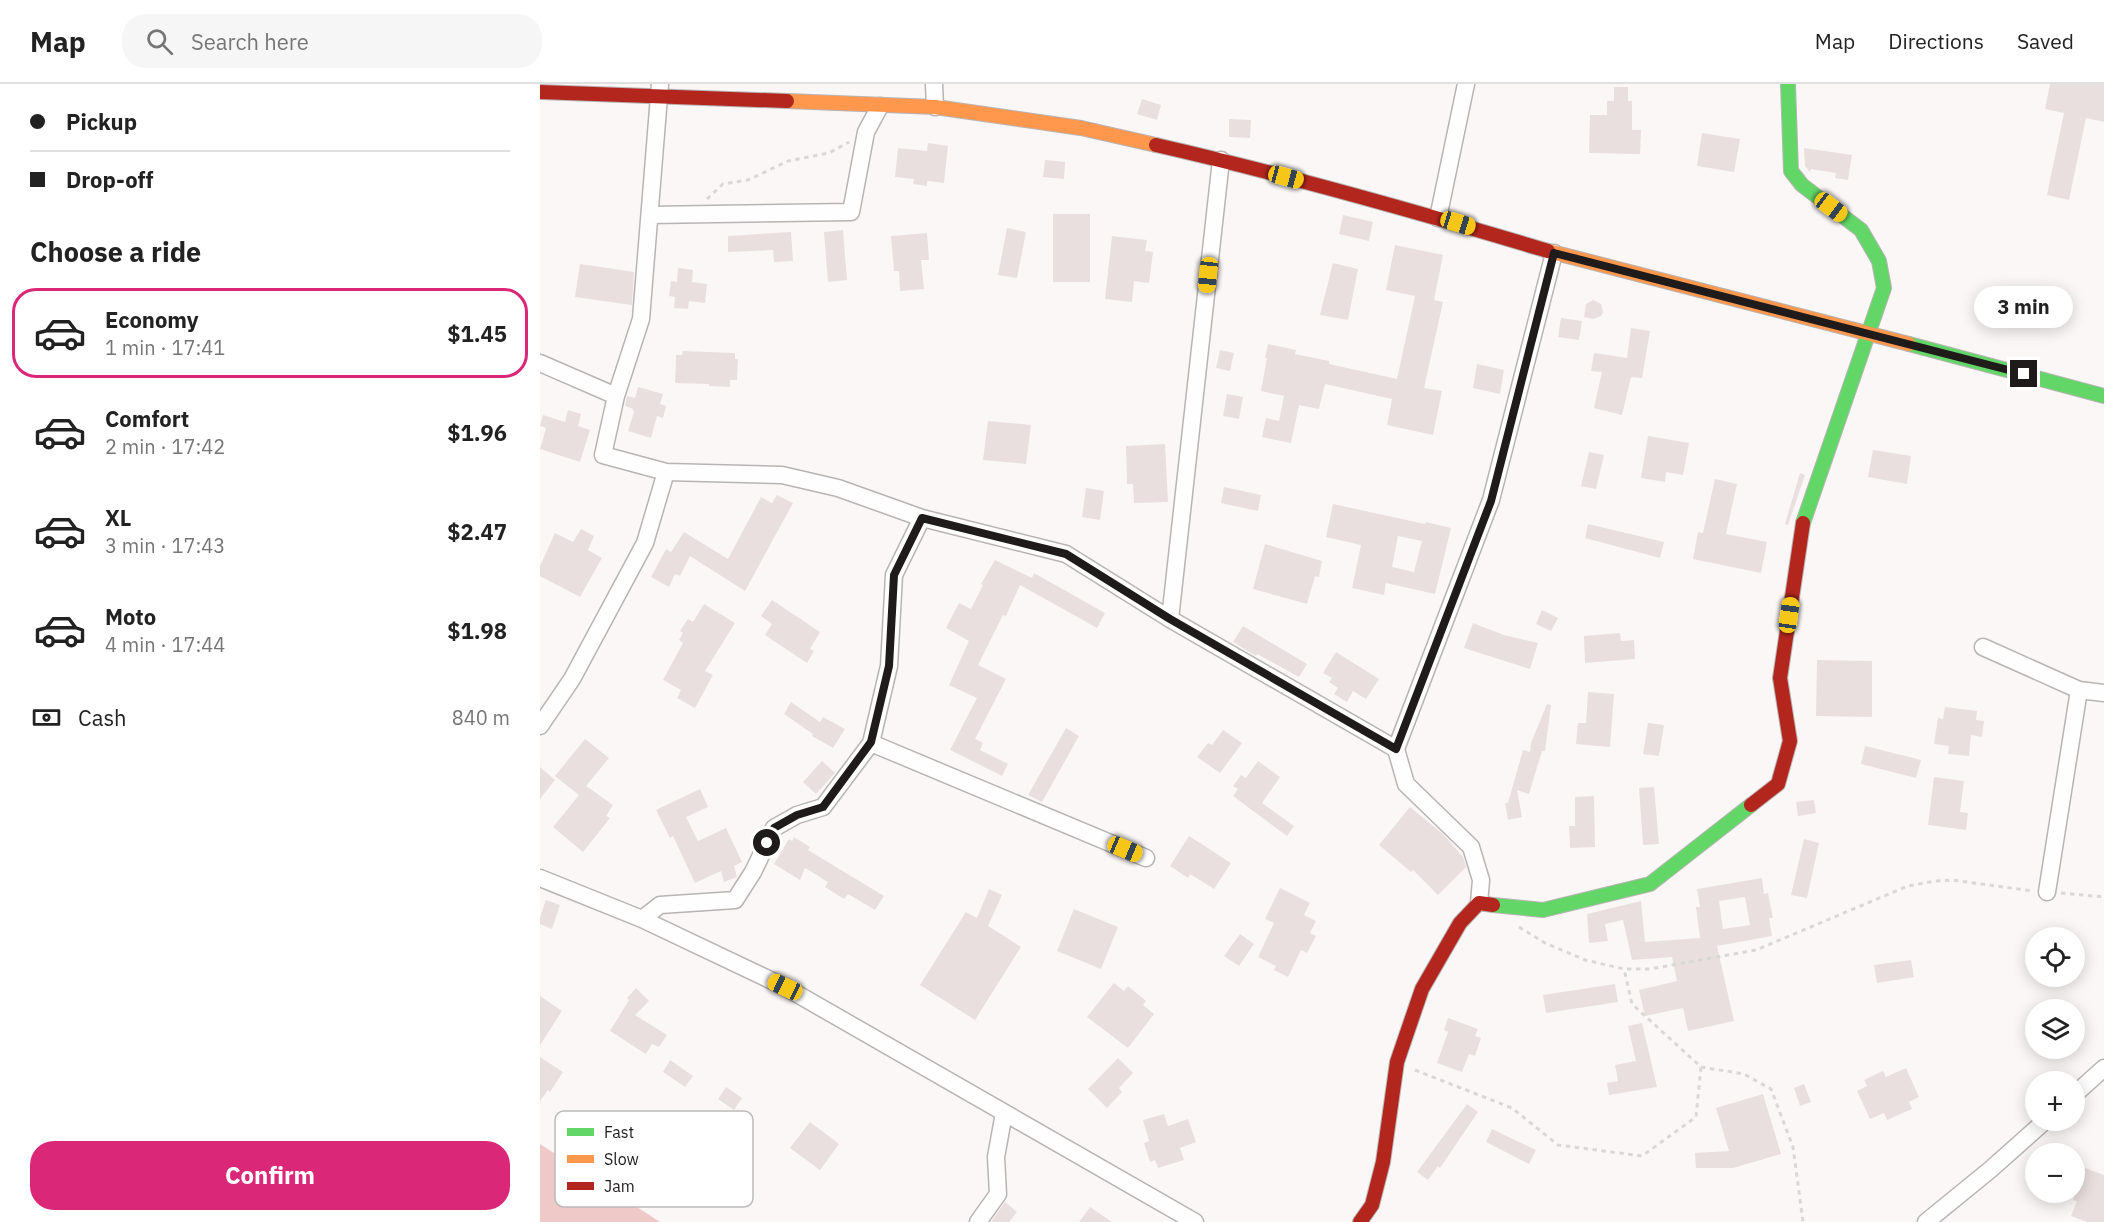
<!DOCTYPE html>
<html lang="en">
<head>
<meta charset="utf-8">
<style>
	:root { --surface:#fff; --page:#f6f6f6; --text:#222; --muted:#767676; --line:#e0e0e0; --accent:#db2777 }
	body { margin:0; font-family:"IBM Plex Sans",sans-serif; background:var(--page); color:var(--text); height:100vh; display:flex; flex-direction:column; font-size:22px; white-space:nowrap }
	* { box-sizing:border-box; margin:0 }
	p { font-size:20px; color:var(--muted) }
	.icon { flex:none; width:33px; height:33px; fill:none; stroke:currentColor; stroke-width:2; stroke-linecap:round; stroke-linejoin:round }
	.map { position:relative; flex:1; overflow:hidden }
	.side { display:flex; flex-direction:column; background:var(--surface); width:540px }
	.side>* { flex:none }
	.hud { display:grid; align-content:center; height:132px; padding:0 30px; background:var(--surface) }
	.fabs { position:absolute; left:1485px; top:843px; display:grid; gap:12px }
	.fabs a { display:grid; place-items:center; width:60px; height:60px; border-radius:50%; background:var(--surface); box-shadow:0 3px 15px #0003; font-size:30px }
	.end { position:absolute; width:27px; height:27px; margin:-14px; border:8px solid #1f1b1b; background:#fff; box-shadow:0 0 0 3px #fff }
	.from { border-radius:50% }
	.bubble { position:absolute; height:42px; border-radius:21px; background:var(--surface); box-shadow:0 3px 15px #0003; font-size:20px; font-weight:700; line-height:42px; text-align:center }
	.car { position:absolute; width:18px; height:36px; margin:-18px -9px; border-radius:8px; box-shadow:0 0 4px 2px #0007; background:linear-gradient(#f5c518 24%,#345 0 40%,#f5c518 0 76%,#345 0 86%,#f5c518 0) }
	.hud b { display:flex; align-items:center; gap:21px; height:57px; font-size:22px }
	.hud b+b { border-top:2px solid var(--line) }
	.hud i { width:15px; height:15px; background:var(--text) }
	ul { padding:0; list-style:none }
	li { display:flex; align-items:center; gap:18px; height:90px; margin:0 12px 9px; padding:0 18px; border:3px solid transparent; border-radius:24px }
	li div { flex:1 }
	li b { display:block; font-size:22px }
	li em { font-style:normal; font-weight:700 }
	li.active { border-color:var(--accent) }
	li>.icon { width:54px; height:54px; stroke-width:1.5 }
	h2 { padding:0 30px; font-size:27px; line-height:72px }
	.pay { display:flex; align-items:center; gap:15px; height:66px; padding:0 30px; font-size:22px }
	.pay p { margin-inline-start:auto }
	.primary-button { display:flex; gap:12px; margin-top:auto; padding:12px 30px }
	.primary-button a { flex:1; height:69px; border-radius:24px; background:var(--accent); color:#fff; font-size:24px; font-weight:700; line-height:69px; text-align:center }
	header { display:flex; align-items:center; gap:36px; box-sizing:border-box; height:84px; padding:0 30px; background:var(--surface); border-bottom:2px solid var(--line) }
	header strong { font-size:28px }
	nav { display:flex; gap:33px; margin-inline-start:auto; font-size:21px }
	.search { width:420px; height:54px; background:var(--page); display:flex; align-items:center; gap:15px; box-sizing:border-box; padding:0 21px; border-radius:24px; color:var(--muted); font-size:22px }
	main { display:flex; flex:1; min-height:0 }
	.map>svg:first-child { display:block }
	.forest { fill:#eec9c8 }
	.building { fill:#e9dfdf; fill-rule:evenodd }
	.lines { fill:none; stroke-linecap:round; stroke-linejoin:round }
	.street-casing { stroke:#b8b4b4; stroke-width:19 }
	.fast-casing { stroke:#b8b4b4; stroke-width:16 }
	.slow-casing { stroke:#b8b4b4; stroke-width:16 }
	.jam-casing { stroke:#b8b4b4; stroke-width:16 }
	.path { stroke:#d9d8d8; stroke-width:3; stroke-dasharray:4.5 4.5; stroke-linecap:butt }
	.street { stroke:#fffefe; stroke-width:16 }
	.fast { stroke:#63d668; stroke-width:14 }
	.slow { stroke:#ff974d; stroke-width:14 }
	.jam { stroke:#b3261e; stroke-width:14 }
	.route { stroke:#1f1b1b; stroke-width:8 }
	.key { fill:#fff; stroke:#bcbbbb; stroke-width:1.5 }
	.key-label { font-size:16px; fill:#1f1b1b }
</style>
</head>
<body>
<header>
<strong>Map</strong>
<div class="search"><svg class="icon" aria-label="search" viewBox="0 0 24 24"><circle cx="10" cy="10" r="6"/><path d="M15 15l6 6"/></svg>Search here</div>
<nav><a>Map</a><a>Directions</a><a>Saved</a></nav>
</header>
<main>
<section class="side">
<div class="hud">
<b><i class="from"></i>Pickup</b>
<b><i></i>Drop-off</b>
</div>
<h2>Choose a ride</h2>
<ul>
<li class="active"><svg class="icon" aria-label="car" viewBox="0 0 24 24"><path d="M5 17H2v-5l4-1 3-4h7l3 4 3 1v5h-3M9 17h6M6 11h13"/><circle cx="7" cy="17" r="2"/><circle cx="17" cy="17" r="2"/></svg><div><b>Economy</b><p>1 min · 17:41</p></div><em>$1.45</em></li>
<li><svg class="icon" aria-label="car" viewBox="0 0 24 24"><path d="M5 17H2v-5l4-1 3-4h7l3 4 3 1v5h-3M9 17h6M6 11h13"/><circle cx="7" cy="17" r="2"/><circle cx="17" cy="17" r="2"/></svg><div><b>Comfort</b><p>2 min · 17:42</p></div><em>$1.96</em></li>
<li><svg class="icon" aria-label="car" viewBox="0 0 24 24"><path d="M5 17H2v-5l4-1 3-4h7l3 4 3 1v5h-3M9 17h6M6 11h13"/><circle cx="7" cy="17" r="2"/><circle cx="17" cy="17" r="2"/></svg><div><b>XL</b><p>3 min · 17:43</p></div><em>$2.47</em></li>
<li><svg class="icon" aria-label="car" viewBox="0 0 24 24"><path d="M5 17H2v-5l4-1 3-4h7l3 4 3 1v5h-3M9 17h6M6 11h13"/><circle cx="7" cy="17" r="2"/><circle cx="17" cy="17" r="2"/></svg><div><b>Moto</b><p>4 min · 17:44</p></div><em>$1.98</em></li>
</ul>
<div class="pay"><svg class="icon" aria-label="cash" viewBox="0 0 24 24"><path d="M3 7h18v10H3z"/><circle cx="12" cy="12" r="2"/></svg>Cash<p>840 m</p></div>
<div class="primary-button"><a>Confirm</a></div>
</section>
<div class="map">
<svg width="1564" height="1138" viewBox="0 0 1564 1138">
	<rect width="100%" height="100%" fill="#fcf7f7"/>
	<path class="forest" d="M0,1060L120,1138H0Z"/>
	<path class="building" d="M1510,0H1564V38L1546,34L1529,116L1507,111L1524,29L1505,25Z
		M1074,3H1088V17H1092V46H1101L1100,70L1049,69L1050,31H1067V17H1074Z
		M602,15L621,21L617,36L597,30Z
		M689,35L711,36L710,54L689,53Z
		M1162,49L1200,55L1194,88L1157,82Z
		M388,59L408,62L404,99L387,97V102L373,100L374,95L355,93L358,64L387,67Z
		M1264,64L1312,71L1308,96L1295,94L1296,89L1271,85L1270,88L1265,82Z
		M505,76L525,78L524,95L503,93Z
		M513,130H550V198H513Z
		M803,131L833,138L829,157L799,150Z
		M467,144L486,148L477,194L458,191Z
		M303,146L307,196L288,198L284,148Z
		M251,148L253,177L234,178L233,166L188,168V152Z
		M387,149L389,176H381L384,205L360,207L359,187H354L351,152Z
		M572,152L607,156L605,167L613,168L609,199L594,197L592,218L565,215Z
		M855,161L903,171L894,216L903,218L884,304L902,307L893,351L847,341L852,315L785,300L779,325L759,321L751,359L722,353L726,334L739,337L744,312L721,307L727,274H725L728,260L756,266L755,270L789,277V280L857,295L875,212L846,206Z
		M793,179L818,185L808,236L780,231Z
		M40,180L94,188L92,221L35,213Z
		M138,184L153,186L152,198L167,200L165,219L149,217L148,225L134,224L135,213L129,212L131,197L137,198Z
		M1053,216L1061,220L1063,228L1061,232L1053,235L1044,233L1046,220Z
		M1021,234L1042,237L1039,256L1018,253Z
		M1091,244L1110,247L1102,294L1091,293L1082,331L1054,324L1062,288L1051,287L1054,269L1087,274Z
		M680,266L694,269L690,287L676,284Z
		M143,267L195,269V275H198L197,296H190V303L169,302V300L135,299L136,271H142Z
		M937,280L964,286L960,310L933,304Z
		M98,303L123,310L120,320L126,322L123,334L117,332L111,354L88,347L94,328L93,325L85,322L87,312L95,314Z
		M687,310L703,313L699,335L683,332Z
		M28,326L41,330L38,342L50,346L40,378L0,365L6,344L0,342L3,331L25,338Z
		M448,337L491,341L486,380L443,376Z
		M1108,352L1149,359L1143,391L1126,388L1125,398L1101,394Z
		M625,360L628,418L594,419L593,400H587L586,362Z
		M1333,366L1371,372L1367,400L1328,393Z
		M1049,368L1064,371L1056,405L1041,402Z
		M1260,389L1265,391L1248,441L1245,440Z
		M1175,395L1197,400L1186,450L1227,458L1221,489L1153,475L1158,448L1163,449Z
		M684,403L721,411L718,427L681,419Z
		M546,404L564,407L560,436L542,433Z
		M237,411L253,419L205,507L150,472L140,492L135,490L129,503L111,493L126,465L131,468L144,448L188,475L221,413L232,419Z
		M793,420L885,440L886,438L911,444L895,510L846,499L844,511L812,504L821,461L786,453ZM858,452L882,457L874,488L852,483Z
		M1048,440L1124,458L1120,474L1045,454Z
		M41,445L54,452L48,466L62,474L40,513L0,492V482L15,449L33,458Z
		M725,460L782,477L779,493L775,492L767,520L713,505Z
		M455,476L492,494L494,489L565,529L557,544L480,501L466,532L463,531L438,581L466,595L435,655L443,659L440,666L468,680L462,692L410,666L437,614L409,601L429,557L406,544L419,519L431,525L443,501L441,500Z
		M232,516L280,548L270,565L274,567L267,579L225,551L232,540L221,532Z
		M164,520L195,539L165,587L173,591L155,624L137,614L141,606L123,596L143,559L139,556L143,549L140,547L148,535L153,538Z
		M1002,526L1018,534L1011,547L996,540Z
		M933,539L964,551L998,559L990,585L924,564Z
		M703,542L767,580L759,593L717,570L716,572L693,558Z
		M1080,549L1081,557L1094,556L1095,575L1045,579L1044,552Z
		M796,568L839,595L826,615L813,607L807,618L794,610L798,604L789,598L792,594L783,589Z
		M1277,576L1332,577V633L1276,632Z
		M1048,608L1074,610L1070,663L1036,660L1038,639H1046Z
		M251,618L280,638L283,633L305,645L293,664L272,652L273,650L244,630Z
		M1007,620L1011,621L1005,667H1002L989,710L977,706L982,733L968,736L965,719H968L983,666L990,668L991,659Z
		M1405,623L1437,627L1436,636L1444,637L1442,653L1431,651L1429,672L1408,670L1409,662L1394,660L1398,634L1403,635Z
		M1108,639L1124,641L1119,672L1103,670Z
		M526,644L539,652L502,718L488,711Z
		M683,646L702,659L680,689L657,673L668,659L672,661Z
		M45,655L69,674L46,702L73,721L66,732L70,734L43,768L13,743L39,711L15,692Z
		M1325,662L1381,676L1376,694L1321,680Z
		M282,677L295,689L276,710L263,698Z
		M718,677L740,693L722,719L754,742L747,752L693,712L698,705L693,702L701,691L706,694Z
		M0,683L15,696L0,715Z
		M1394,693L1424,697L1420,728L1428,729L1426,746L1388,741Z
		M1114,703L1119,760L1103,761L1099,704Z
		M160,705L168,723L146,733L158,757L186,744L202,778L194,782L197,793L184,798L181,787L155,799L133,752L130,754L116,726Z
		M1054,712L1055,763L1030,764L1029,742H1035V713Z
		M1274,716L1276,729L1258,732L1256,718Z
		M870,723L903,750L923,773L926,783L898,811L873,786L871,788L839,761Z
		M649,752L691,779L674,805L650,790L648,794L630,782Z
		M254,753L270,763L268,766L344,812L335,826L308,810L304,815L285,803L288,798L265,784L260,796L234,780L249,755L252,757Z
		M1264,755L1279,759L1267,814L1251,811Z
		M1222,794L1224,810L1228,809L1233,834H1229L1232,852L1177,862L1194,937L1148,947L1143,924L1105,932L1099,906L1137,897L1132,873L1092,876L1083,836L1065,840L1068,857L1049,859L1047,830L1101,817L1105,858L1160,854L1156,823H1160L1157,805ZM1205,813L1210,841L1183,845L1179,817Z
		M740,804L770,819L764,831L776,837L770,849L776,852L767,869L761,866L748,893L734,886L736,882L718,873L734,839L725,835Z
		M449,805L462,811L448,842L481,863L435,936L380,901L426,828L437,834Z
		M6,816L20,821L12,845L0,840V833Z
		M534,825L578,843L561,885L517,867Z
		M700,850L714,860L699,882L684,872Z
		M1371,876L1374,893L1337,899L1334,881Z
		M574,899L584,907L588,902L606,917L603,921L614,930L588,964L547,933Z
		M1075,900L1078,918L1006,929L1003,911Z
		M96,904L109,917L95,931L127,951L119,963L112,960L106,970L70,947L89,916L87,914Z
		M0,912L22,927L0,961Z
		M908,934L938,945L935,952L941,954L935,972L929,970L922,988L897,979L908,948L904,946Z
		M1102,939L1117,1003L1069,1011L1067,999L1078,997L1075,981L1096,977L1088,942Z
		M0,973L23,988L10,1008L8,1006L0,1017Z
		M578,974L593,989L579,1004L582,1008L567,1024L548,1005Z
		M130,976L153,992L145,1003L123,988Z
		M1366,984L1379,1013L1369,1018L1372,1025L1347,1036L1344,1029L1330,1035L1317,1007L1327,1002L1324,996L1343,987L1346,993Z
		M1264,1000L1271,1018L1260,1022L1254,1004Z
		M186,1003L202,1014L194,1026L178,1015Z
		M1223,1010L1241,1070L1193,1084H1156L1155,1069L1189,1067L1176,1024Z
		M927,1020L938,1028L900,1084L898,1082L888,1096L877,1088Z
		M624,1030L628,1042L648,1035L656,1058L640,1064L644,1076L618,1084L615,1076L610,1078L604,1059L609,1057L603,1036Z
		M270,1038L299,1060L280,1086L250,1064Z
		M952,1045L996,1066L989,1080L946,1058Z
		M1545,1084L1564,1091V1138H1547L1531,1132L1537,1117L1533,1116Z
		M465,1118L477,1128L469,1138H451Z
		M550,1123L572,1138H539Z"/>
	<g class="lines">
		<defs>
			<path id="street" d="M120,0L101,235L76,312L63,371L126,388L242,391L298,404L382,434L526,470L630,535L856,665L866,700L931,763L941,796L939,819
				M394,0L395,23
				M110,131L311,128L326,48L340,22
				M898,134L926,0
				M0,279L76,312
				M630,535L681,76
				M1443,563L1539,606L1564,609
				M0,642L32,595L105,459L126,388
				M331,659L606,774
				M856,665L951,416L1014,169
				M0,794L102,835L245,903L655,1138
				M1507,808L1539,606
				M102,835L120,821L195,816L213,788L234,744L257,731L283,723L331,659L349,582L354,491L382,434
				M1534,1011L1564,984
				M438,1138L458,1110L456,1073L464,1029
				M1386,1138L1451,1085L1506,1036"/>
			<path id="fast" d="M1248,0L1251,87L1262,101L1321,146L1339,177L1344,204L1263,439
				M1369,260L1564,312
				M953,821L1003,826L1110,800L1211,721"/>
			<path id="slow" d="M247,17L395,23L541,44L616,61
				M1008,167L1369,260"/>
			<path id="jam" d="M0,8L247,17
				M616,61C748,91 878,128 1008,167
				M1211,721L1238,700L1250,657L1240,594L1263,439
				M820,1138L832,1121L843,1078L857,978L882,905L920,839L939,819L953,821"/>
		</defs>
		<use href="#street" class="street-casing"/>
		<use href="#fast" class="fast-casing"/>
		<use href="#slow" class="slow-casing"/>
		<use href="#jam" class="jam-casing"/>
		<path class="path" d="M167,115L183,100L208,96L248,77L289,69L309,58
			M1521,809L1564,813
			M979,843L1005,859L1045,876L1084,885H1110L1216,866L1368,802L1395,797L1412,796L1493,807
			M1161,983L1204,990L1231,1005L1253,1063L1263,1138
			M875,986L972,1024L1018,1061L1102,1072L1156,1033L1161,983L1092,920L1084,885"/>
		<use href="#street" class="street"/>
		<use href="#fast" class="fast"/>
		<use href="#slow" class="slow"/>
		<use href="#jam" class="jam"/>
	</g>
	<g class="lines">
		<path class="route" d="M227,759L234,744L257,731L283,723L331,658L349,582L354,491L382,434L526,470L630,535L856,665L951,417L1014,169L1484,290"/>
	</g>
	<rect x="15" y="1027" width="198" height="96" rx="9" class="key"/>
	<rect x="27" y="1044" width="27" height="8" fill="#63d668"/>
	<rect x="27" y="1071" width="27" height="8" fill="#ff974d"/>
	<rect x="27" y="1098" width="27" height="8" fill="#b3261e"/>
	<g class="key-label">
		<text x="64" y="1054">Fast</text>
		<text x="64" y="1081">Slow</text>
		<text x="64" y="1108">Jam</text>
	</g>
</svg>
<div class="fabs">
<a><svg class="icon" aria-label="locate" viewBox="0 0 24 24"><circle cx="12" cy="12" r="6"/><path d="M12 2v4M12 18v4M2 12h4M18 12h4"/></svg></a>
<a><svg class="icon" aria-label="layers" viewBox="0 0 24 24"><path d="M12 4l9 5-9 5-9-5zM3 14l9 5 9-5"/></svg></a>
<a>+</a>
<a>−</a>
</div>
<i class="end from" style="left:227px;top:759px"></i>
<i class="end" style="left:1484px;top:290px"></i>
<div class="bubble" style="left:1434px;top:202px;width:99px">3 min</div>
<i class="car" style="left:746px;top:93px;rotate:105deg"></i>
<i class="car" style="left:1291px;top:123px;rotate:127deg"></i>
<i class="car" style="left:918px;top:139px;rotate:107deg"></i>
<i class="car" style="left:668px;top:191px;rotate:186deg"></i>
<i class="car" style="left:1249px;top:531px;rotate:8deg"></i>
<i class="car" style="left:585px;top:765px;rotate:113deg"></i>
<i class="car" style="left:245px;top:903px;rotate:295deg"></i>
</div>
</main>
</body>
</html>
